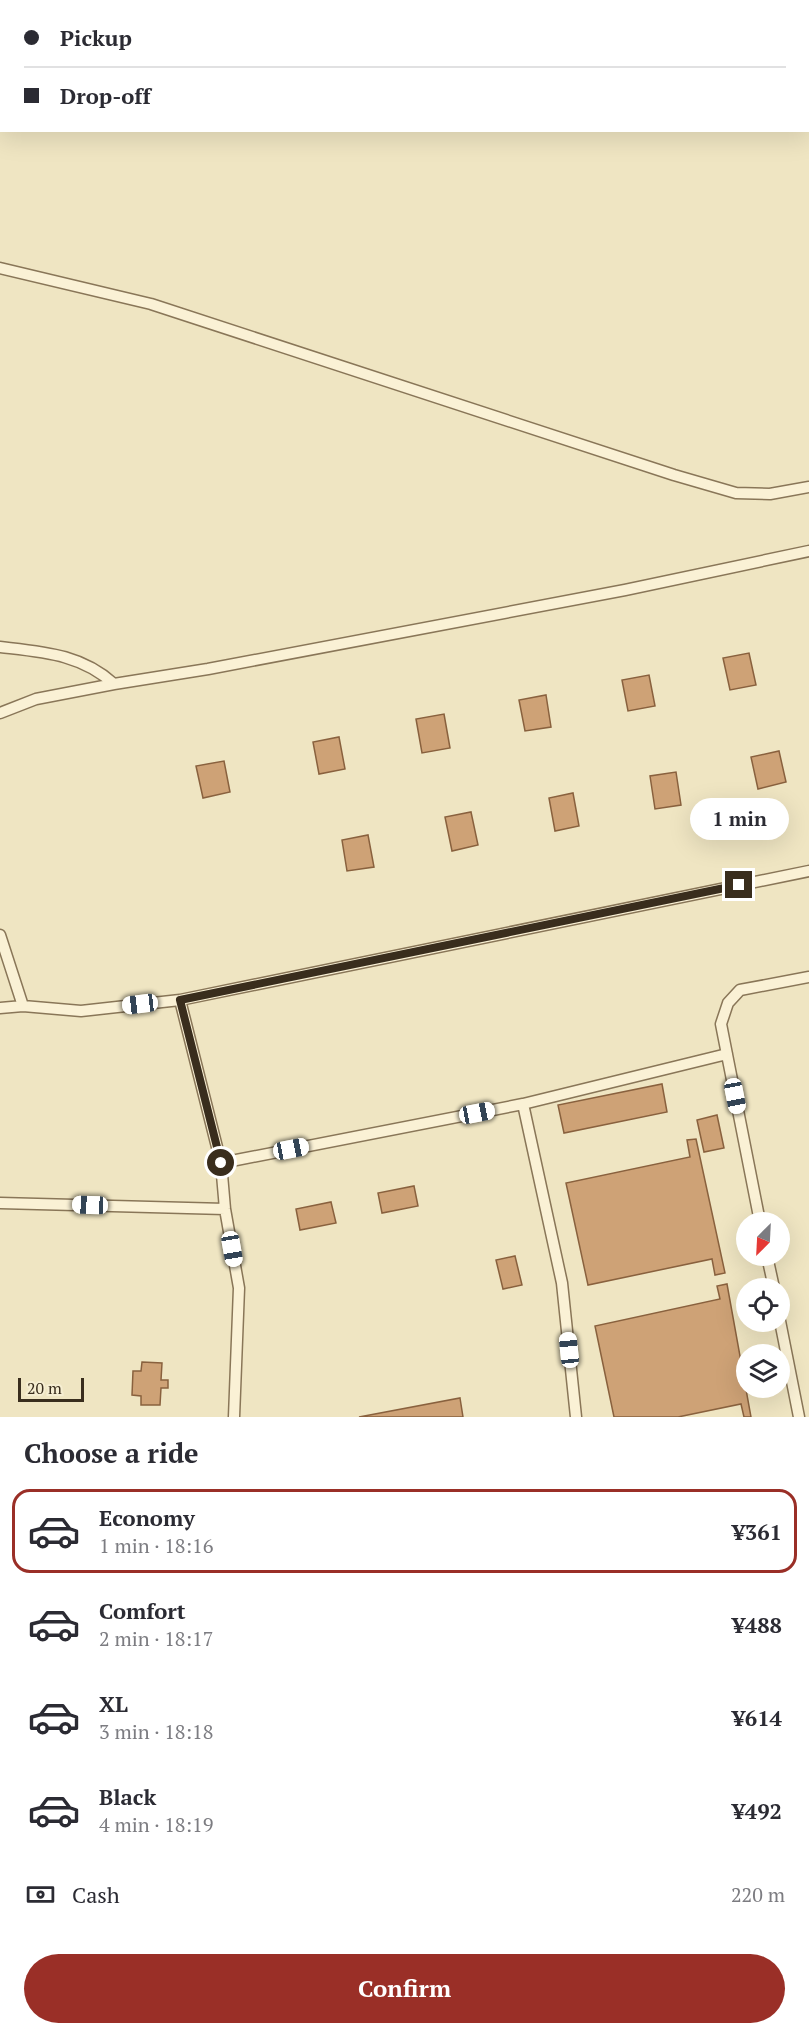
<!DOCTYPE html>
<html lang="en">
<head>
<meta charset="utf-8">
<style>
	:root { --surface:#fff; --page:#f7f7f7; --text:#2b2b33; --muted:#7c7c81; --line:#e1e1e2; --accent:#9a2f27 }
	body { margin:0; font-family:"PT Serif",serif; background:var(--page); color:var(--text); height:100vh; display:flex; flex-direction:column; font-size:22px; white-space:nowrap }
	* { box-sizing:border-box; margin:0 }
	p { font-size:20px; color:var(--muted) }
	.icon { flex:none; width:33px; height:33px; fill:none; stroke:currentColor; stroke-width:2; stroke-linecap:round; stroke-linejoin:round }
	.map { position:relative; height:1417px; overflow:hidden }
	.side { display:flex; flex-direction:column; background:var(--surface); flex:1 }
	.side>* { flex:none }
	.banner { position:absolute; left:0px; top:0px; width:810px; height:132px; box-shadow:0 6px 24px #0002; display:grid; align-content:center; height:132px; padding:0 24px; background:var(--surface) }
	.needle { width:39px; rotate:204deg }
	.fabs { position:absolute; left:736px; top:1212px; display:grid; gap:12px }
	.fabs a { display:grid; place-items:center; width:54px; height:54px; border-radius:50%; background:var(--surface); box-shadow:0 6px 24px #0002; font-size:30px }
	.scale { position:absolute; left:18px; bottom:15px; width:66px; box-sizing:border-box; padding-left:6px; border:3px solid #392d1d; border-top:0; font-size:16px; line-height:21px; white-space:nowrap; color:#392d1d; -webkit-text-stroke:4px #f6eed2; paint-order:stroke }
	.end { position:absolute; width:27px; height:27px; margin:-14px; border:8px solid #392d1d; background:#fff; box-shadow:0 0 0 3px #fff }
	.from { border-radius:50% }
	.bubble { position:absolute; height:42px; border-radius:21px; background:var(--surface); box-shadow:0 6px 24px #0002; font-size:20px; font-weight:600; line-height:42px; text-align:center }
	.car { position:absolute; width:18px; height:36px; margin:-18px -9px; border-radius:8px; box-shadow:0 0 4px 2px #0007; background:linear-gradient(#fff 24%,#345 0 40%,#fff 0 76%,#345 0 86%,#fff 0) }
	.banner b { display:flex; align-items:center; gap:21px; height:57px; font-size:22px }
	.banner b+b { border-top:2px solid var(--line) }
	.banner i { width:15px; height:15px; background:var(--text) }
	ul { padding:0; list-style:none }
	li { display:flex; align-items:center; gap:18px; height:84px; margin:0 12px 9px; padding:0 12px; border:3px solid transparent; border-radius:18px }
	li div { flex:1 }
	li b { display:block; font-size:22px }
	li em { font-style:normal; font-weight:600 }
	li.on { border-color:var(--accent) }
	li>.icon { width:54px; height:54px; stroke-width:1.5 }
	h2 { padding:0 24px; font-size:27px; line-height:72px }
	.pay { display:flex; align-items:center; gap:15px; height:66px; padding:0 24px; font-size:22px }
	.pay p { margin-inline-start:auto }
	.cta { display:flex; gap:12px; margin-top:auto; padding:12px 24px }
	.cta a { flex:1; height:69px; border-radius:36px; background:var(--accent); color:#fff; font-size:24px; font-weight:600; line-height:69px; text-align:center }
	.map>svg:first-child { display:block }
	.building { fill:#cea276; stroke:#89613e; stroke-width:1.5 }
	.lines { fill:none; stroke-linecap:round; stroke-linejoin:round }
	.service-casing { stroke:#897658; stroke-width:13 }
	.service { stroke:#faf1d5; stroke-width:10 }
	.route { stroke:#392d1d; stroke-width:8 }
</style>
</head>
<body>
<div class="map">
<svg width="809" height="1417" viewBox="0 0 809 1417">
	<rect width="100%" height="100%" fill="#efe5c2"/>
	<path class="building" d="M749,653L756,685L730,690L723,658Z
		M649,675L655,706L628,711L622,680Z
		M546,695L551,727L525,731L519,700Z
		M444,714L450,748L422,753L416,719Z
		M339,737L345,769L319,774L313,742Z
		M779,751L786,782L758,789L751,757Z
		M224,761L230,792L203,798L196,766Z
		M676,772L681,805L655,809L650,776Z
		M573,793L579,826L555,831L549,798Z
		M471,812L478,845L452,851L445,817Z
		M368,835L374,867L347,871L342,840Z
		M662,1084L667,1112L564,1133L558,1105Z
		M717,1115L724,1148L704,1152L697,1120Z
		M696,1139L725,1273L715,1275L712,1259L588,1285L566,1183L690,1157L687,1140Z
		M414,1186L418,1206L382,1213L378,1193Z
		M331,1202L336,1223L300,1230L296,1209Z
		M515,1256L522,1285L503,1289L496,1260Z
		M727,1284L751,1417H744L741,1404L678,1417H614L595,1326L720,1299L717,1286Z
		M142,1362L162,1363L161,1380H168V1388H161L160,1405H141V1396L132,1395L133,1371H141Z
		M460,1398L463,1417H359Z"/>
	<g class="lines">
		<defs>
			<path id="service" d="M0,268L151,304L674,475L736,493L770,494L809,487
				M0,647C43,652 81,654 114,684
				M0,713L36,699L114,684L208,669L625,590L809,551
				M0,935L23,1006
				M180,1000L221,1163L225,1209L239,1288L234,1417
				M0,1008L23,1006L81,1011L180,1000L809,871
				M221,1163L523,1104
				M0,1203L225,1209
				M760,1222L721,1024L728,1003L740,990L809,977
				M767,1256L774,1288
				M780,1321L799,1417
				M576,1417L562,1283L523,1104L727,1054"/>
		</defs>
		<use href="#service" class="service-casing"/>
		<use href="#service" class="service"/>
	</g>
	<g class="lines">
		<path class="route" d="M221,1163L180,1000L739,885"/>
	</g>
</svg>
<div class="fabs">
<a><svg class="needle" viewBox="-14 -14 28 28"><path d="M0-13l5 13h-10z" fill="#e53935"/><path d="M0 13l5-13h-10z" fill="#7c7c81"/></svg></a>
<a><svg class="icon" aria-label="locate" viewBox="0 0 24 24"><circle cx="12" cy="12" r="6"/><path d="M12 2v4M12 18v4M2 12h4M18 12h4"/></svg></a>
<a><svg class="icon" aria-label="layers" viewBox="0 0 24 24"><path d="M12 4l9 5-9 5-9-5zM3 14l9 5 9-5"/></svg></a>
</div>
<div class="scale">20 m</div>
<i class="end from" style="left:221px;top:1163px"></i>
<i class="end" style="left:739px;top:885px"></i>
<div class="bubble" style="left:690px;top:798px;width:99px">1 min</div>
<i class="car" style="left:140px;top:1004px;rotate:263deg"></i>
<i class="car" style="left:735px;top:1096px;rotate:169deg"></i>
<i class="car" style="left:477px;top:1113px;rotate:79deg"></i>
<i class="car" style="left:291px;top:1149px;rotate:79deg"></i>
<i class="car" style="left:90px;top:1205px;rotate:272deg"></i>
<i class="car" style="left:232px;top:1249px;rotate:170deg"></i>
<i class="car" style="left:569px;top:1350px;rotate:354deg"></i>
<div class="banner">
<b><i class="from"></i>Pickup</b>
<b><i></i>Drop-off</b>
</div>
</div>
<section class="side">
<h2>Choose a ride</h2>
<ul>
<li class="on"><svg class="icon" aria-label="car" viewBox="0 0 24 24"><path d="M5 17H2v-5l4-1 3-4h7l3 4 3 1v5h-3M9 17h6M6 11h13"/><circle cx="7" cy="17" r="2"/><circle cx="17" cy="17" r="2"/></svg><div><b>Economy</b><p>1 min · 18:16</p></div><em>¥361</em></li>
<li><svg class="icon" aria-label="car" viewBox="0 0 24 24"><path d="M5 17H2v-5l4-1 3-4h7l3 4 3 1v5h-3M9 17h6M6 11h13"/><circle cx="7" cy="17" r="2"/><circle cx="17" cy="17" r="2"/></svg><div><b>Comfort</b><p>2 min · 18:17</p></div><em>¥488</em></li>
<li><svg class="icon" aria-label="car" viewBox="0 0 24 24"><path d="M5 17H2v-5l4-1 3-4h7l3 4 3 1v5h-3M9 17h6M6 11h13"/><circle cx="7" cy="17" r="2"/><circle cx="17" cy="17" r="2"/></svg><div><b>XL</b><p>3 min · 18:18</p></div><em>¥614</em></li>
<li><svg class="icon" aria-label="car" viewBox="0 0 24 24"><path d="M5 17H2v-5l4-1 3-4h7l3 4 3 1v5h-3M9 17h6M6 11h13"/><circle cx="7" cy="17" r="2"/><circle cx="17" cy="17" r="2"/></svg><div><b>Black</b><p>4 min · 18:19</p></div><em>¥492</em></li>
</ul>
<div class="pay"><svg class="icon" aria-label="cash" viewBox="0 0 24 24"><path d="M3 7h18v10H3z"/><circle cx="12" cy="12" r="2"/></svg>Cash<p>220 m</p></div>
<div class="cta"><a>Confirm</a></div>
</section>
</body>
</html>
